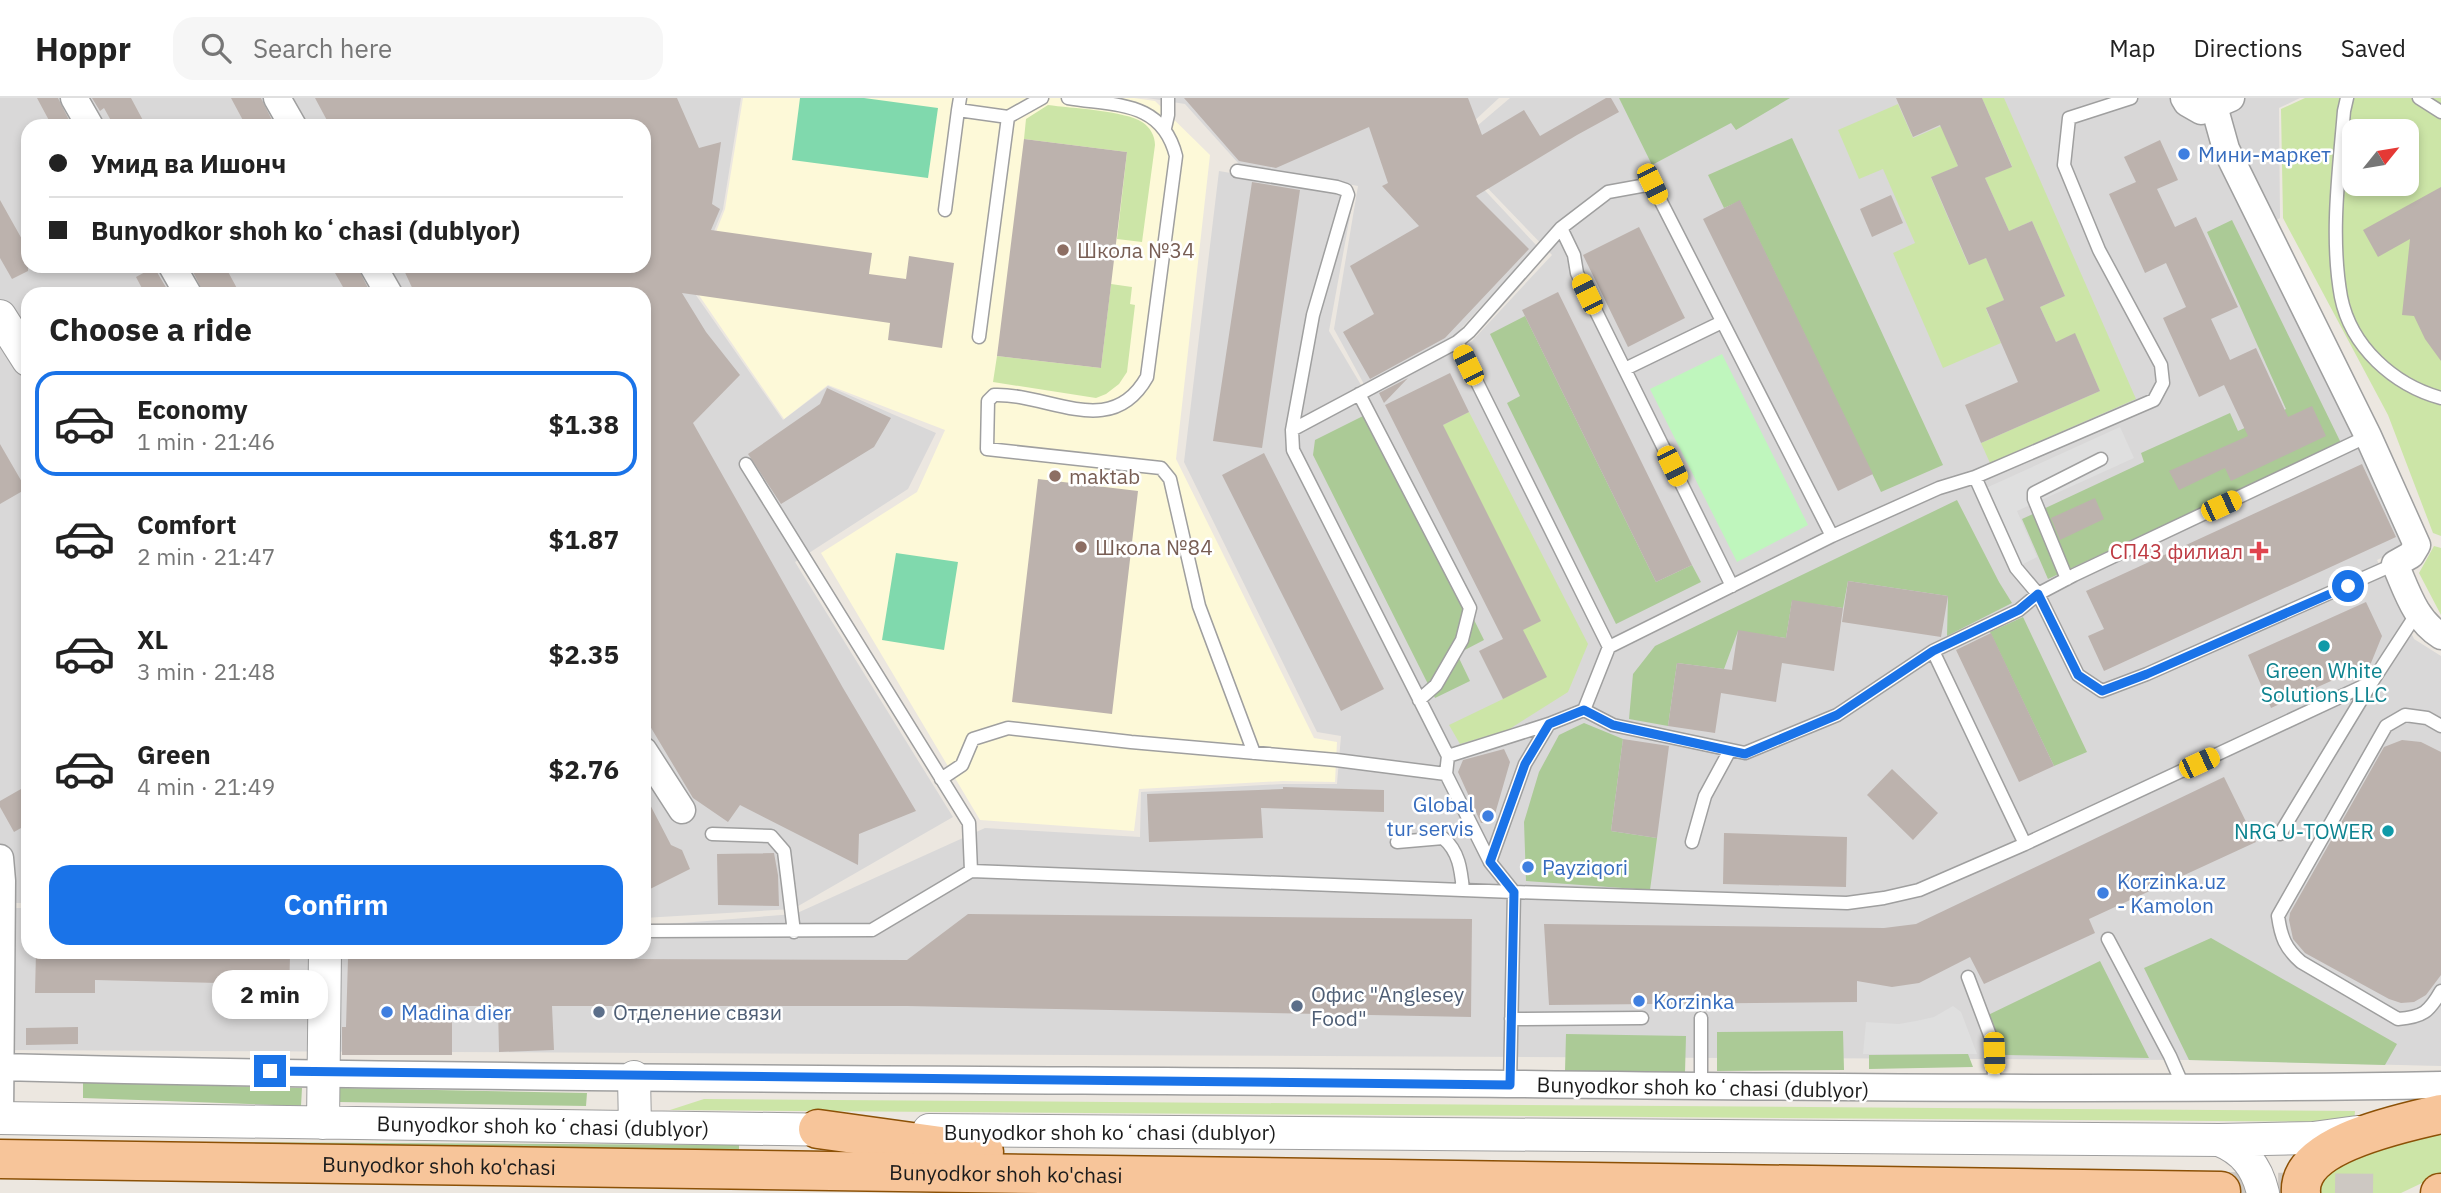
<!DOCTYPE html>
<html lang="en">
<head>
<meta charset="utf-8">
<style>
	:root { --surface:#fff; --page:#f6f6f6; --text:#222; --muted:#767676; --line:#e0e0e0; --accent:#1a73e8 }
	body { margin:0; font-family:"IBM Plex Sans",sans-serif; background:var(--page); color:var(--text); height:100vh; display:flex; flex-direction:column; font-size:26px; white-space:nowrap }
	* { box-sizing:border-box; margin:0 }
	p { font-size:23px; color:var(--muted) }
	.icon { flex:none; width:38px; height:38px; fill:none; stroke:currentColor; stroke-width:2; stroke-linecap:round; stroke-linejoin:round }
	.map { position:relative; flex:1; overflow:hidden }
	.drawer { position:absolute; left:21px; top:189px; width:630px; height:672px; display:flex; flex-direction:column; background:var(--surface); border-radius:21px; box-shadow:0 4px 10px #0003 }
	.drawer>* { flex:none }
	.guide { position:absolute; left:21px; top:21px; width:630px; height:154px; border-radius:21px; box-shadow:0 4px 10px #0003; display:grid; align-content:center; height:154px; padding:0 28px; background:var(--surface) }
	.needle { width:46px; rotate:60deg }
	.fabs { position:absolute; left:2342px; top:21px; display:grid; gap:14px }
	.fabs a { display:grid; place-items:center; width:77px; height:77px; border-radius:14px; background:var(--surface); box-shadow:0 4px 10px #0003; font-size:35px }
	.end { position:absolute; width:32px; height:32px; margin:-16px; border:9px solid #1a73e8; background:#fff; box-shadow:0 0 0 4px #fff }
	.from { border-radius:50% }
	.bubble { position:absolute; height:49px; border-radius:21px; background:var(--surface); box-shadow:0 4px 10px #0003; font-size:23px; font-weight:700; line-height:49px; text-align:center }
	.car { position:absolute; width:21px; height:42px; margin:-21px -10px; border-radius:9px; box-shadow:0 0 5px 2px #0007; background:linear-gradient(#f5c518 24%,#345 0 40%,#f5c518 0 76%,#345 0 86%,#f5c518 0) }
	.guide b { display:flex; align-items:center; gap:24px; height:66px; font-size:26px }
	.guide b+b { border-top:2px solid var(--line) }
	.guide i { width:18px; height:18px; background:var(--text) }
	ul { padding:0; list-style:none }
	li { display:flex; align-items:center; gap:21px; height:105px; margin:0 14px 10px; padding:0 14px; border:4px solid transparent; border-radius:21px }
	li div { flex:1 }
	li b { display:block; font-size:26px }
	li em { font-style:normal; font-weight:700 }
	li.active { border-color:var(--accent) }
	li>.icon { width:63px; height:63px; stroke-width:1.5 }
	h2 { padding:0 28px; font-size:32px; line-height:84px }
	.action { display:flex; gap:14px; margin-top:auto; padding:14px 28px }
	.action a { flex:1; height:80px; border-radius:21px; background:var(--accent); color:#fff; font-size:28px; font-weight:700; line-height:80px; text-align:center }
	header { display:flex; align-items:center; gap:42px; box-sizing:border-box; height:98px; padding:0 35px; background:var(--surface); border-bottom:2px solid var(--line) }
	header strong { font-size:33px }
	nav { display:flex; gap:38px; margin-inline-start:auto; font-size:24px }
	.search { width:490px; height:63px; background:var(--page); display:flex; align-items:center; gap:18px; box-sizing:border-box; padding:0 24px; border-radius:21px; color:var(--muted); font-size:26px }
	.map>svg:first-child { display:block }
	.residential { fill:#d9d8d8; fill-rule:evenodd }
	.education { fill:#fdf9d8 }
	.grass { fill:#cce5a7; fill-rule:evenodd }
	.forest { fill:#abca96 }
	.park { fill:#bff6bd }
	.pitch { fill:#80d9ad }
	.parking { fill:#dfdfdf }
	.building { fill:#bcb2ad }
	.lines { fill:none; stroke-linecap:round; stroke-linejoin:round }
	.primary-tunnel { stroke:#cdc8c2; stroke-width:38; stroke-dasharray:38 19; stroke-linecap:butt }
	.service-casing { stroke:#9f9f9f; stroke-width:15 }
	.minor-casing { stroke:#9f9f9f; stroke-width:29 }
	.tertiary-casing { stroke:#9f9f9f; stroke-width:34 }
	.primary-casing { stroke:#8c5106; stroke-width:41 }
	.service { stroke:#fff; stroke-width:12 }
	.minor { stroke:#fff; stroke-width:26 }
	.tertiary { stroke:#fff; stroke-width:32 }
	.primary { stroke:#f7c59a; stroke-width:38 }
	.route { stroke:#1a73e8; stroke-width:9 }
	.shop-dot { fill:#3f7fe0; stroke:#fff; stroke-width:2.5 }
	.education-dot { fill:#8d6e63; stroke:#fff; stroke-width:2.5 }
	.health-dot { fill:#e0444e; stroke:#fff; stroke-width:2.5 }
	.culture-dot { fill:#0f9aa8; stroke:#fff; stroke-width:2.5 }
	.service-dot { fill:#5c6f8a; stroke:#fff; stroke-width:2.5 }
	.labels { text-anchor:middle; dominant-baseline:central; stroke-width:5; stroke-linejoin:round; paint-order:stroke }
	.shop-label { font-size:21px; fill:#366cbe; stroke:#fff; text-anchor:start }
	.education-label { font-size:21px; fill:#785e54; stroke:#fff; text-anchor:start }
	.health-label { font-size:21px; fill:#be3a42; stroke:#fff; text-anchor:end }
	.culture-label { font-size:21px; fill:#0d838f; stroke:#fff }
	.service-label { font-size:21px; fill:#4e5e75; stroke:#fff; text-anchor:start }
	.street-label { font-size:21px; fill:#1b1b1b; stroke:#fff }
</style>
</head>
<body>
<header>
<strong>Hoppr</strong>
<div class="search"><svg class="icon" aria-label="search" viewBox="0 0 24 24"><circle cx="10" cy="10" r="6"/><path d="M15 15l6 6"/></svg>Search here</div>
<nav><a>Map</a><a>Directions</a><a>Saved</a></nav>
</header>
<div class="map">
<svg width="2441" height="1095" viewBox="0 0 2441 1095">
	<rect width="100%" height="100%" fill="#ece7e0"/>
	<path class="residential" d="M0,0H741L723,111L691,190L783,322L828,288L936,335L908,391L795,464L953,719L793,811L644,820V196H28V805H0ZM28,28H644V168H28Z
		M1147,0H1499L1445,50L1537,148L1455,237L1365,288L1334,231L1358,88L1239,66L1185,6Z
		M1510,0H2300L2279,10L2280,120L2272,125L2421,441L2377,462L2414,541L2441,558V968L2189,962L0,952V810H28V854H644V828L795,816L985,730L1140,739L1141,694L1283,686H1337L1341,638L1317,634L1184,364L1219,73L1354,96L1329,233L1367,297L1472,243L1552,157L1450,51Z"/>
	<path class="education" d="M743,0H1134L1155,3L1210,57L1176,361L1314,640L1337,644L1335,684L1283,683L1139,691L1134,733L980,722L821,455L917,394L945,332L828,287L784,321L694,190L725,111Z"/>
	<path class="grass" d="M1982,0H2004L2136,301L1990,365L1981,345L2100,293L2075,236L2056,244L2040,209L2065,198L2032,123L2009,133L1985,80L2012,68Z
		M2305,0H2441V438L2433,435L2388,317L2283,120L2281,11ZM2354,33H2406V86H2354Z
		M1898,6L1913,40L1941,28L1958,68L1931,80L1968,166L1986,160L2004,202L1986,211L2001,245L1943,270L1893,155L1915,145L1883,71L1859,81L1838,32Z
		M1048,7C1070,10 1126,13 1142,24C1150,29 1155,38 1155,47L1142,144L1117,141L1127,54L1024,41L1026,21Z
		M1111,186L1132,189L1130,206L1135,207L1127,274L1119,286L1106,296L1096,300L993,284L997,258L1101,270Z
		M1469,314L1588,546L1568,594L1508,632L1460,646L1449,627L1503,601L1523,532L1443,327Z
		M2434,448L2441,450V517L2419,475Z
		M704,1001L2355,1013L2354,1024L670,1012Z
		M2441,1035V1076L2401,1095H2312L2329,1063Z"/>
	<path class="forest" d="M1619,0H1790L1736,32L1731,25L1652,67Z
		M1792,40L1943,367L1881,394L1740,103L1724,110L1708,77Z
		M2232,122L2341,345L2048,481L2022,421L2144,364L2141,355L2230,315L2238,333L2286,311L2207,134Z
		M1525,218L1656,484L1692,467L1701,484L1616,526L1507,305L1520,298L1490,236Z
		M1371,314L1484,542L1457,556L1470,583L1435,600L1313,357L1315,342Z
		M1957,402L1999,484L2012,505L1947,538L1948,498L1848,483L1843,510L1792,503L1786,540L1738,533L1724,571L1677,565L1668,628L1629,621L1633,576L1655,548Z
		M2023,519L2087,654L2054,668L1990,534Z
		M1584,625L1623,641L1611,733L1657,740L1650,792L1526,783L1524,724L1539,674L1559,637Z
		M2211,840L2397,946L2385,967L2189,962L2144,870Z
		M2100,863L2149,960L2004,957L1986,918Z
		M1843,933L1844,972L1717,973V934Z
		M1566,936L1686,938L1685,975L1565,973Z
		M1968,956L1973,969L1869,971V957Z
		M83,984L302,990L301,1008L83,1000Z
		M338,990L587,995L586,1008L338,1004Z
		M0,1043L739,1047V1058Z"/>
	<path class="park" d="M1722,256L1808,427L1737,464L1650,291Z"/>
	<path class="pitch" d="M800,0H864L938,10L928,80L792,62Z
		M896,455L958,464L944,552L882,542Z"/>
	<path class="parking" d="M2120,329L2134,360L2017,413L2037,459L2011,472L1975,395Z
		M1953,908L1961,914L1977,956H1863L1866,924L1899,926L1916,923L1934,919Z"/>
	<path class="building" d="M37,0H58L72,28H52Z
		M92,0H131L146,28H114L104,10L100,13Z
		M231,0H261L275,28H246Z
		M315,0H677L699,50L721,44L712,106L720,111L711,132L872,155L869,176L906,181L909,158L954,165L942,250L888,242L890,225L682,195L706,234L740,277L693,325L843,590L916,713L859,736L858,767L740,707L728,724L693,700L644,618V196H415L402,168H644V28H330Z
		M1184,0H1468L1482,37L1524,12L1540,38L1606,0H1611L1619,14L1577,37L1476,98L1529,151L1445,240L1370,281L1343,234L1374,216L1350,168L1419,128L1382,88L1388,85L1369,29L1276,70L1239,63Z
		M1896,0H1982L2012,69L1985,80L2009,133L2032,123L2065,198L2040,209L2056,244L2075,235L2100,293L1981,345L1965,307L2018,284L1986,210L2004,202L1986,160L1969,167L1931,79L1958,68L1940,27L1913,39Z
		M1024,41L1127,54L1101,270L997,258Z
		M2160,42L2178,82L2157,91L2175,129L2196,119L2238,209L2211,221L2230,262L2256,250L2288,319L2312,308L2326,338L2231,383L2225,370L2179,392L2169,373L2248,338L2224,287L2199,299L2163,220L2186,209L2166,165L2145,175L2109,96L2136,84L2124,59Z
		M1252,84L1300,92L1262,350L1213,343Z
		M2441,89V263L2425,241L2414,218L2402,217L2410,141L2378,159L2363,132Z
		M1891,97L1903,125L1872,139L1860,111Z
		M0,102L28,152V173L12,181L0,160Z
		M1740,102L1873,376L1838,393L1703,121Z
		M1639,129L1685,220L1628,249L1583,157Z
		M156,168L158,176L170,196H145L136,179Z
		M190,168H225L240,196H204Z
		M331,168H357L371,196H347Z
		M1558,194L1692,467L1656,484L1522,212Z
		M1450,275L1469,314L1443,327L1541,523L1523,532L1547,579L1503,601L1479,553L1503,541L1385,307Z
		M1408,280L1384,305L1379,295Z
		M827,290L891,320L874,349L781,406L748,356L820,306Z
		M0,346L26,391L0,406Z
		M1264,355L1384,591L1341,613L1222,377Z
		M2362,366L2396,439L2104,573L2088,538L2104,531L2086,493Z
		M1038,381L1138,393L1112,616L1012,604Z
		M2095,400L2104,421L2060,442L2051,420Z
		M1848,483L1948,498L1941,539L1842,524Z
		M1792,502L1843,510L1834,573L1782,565L1776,604L1721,595L1715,635L1668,628L1677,565L1732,572L1738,532L1786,540Z
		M2366,504L2382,538L2371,565L2271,610L2248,557Z
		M1991,535L2054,668L2019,684L1956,552Z
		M1623,641L1669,648L1657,740L1611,733Z
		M2402,642L2421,644L2441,654V877L2426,897L2414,904L2401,905L2389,901L2305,855L2293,841L2289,822L2290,815L2384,649Z
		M1504,651L1510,664L1493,723L1481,725L1458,674L1463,662Z
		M1892,671L1938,715L1913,742L1867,697Z
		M2224,679L2256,744L2089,821L2095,835L1984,886L1970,859L1919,885L1892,889L1857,883V904L1549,907L1544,826L1884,830L1916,826Z
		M28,687V726L14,734L0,709V703Z
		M1283,689L1384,692V714L1261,710L1263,740L1149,744L1147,696L1283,691Z
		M644,695L671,747L682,752L690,771L644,794Z
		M1724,735L1847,739L1846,789L1723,786Z
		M774,755L778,777L779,808L718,807L717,756Z
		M968,816L1472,821L1471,919L907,908H552L554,952L499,954L498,908H452V957H342V929H346L348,860L907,862Z
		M36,854H220V857L290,858L289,897H220L219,885L95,882V895H35Z
		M78,929V946L26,947V930Z"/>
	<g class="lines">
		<path class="primary-tunnel" d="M2221,1093L2384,1095"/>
		<defs>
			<path id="service" d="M960,0L958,12L1008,19L1042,0
				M1068,0C1115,8 1162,2 1176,58L1147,279C1111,343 1049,295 994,297L988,303L987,351L1161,370L1170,381L1199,508L1254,655
				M2347,0L2344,13C2339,74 2330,138 2341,199C2351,249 2394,287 2441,300
				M2419,0L2441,14
				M1165,30L1168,17V0
				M1237,73L1337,89L1346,92L1348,97L1313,217L1292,332L1293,352L1448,658L1446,676L1490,764
				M945,112L958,12
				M1561,130L1574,157L1577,175L1732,488
				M979,239L1008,19
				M1457,244L1609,549
				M1625,271L1722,224
				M1359,296L1470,510L1462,542L1436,587L1419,602
				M1292,332L1457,244L1469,234L1561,130L1608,94L1652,86L1832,438
				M746,366L969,725L971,773
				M1975,379L2154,302L2163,285L2161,267L2099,152L2064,67L2069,20L2131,0
				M2067,481L2034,401V395L2101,361
				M1933,553L2019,512L2038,496L2074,477L2368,338
				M1584,612L1613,627L1745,655L1837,617L1933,553L2025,746
				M2441,628L2427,620L2405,617L2386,628L2278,818C2281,839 2285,850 2301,864L2398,921C2423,919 2429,914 2441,893
				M1448,658L1549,626L1584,612L1609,549L1832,438L1939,390L1975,379L2016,470L2038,496L2078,577L2102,593L2147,576L2395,466
				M941,681L962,667L973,641L1008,630L1131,644L1336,662L1446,676
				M712,736L771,738L784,753L794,834
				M2280,736L2372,584
				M1397,744L1443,740C1459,753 1461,772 1463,792
				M1692,744L1705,698L1730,652
				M644,833L872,832L971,773L1514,794L1847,805L1884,800L1919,792L2025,746L2372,584L2417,515
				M2108,841L2170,958L2184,990
				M1968,879L1991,940L1995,990
				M1701,920V990
				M1511,921L1642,920
				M1510,987L1514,794L1490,764L1525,666L1549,626"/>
			<path id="minor" d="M74,0L90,28
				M277,0L293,28
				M2184,0L2187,5L2201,13L2231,0
				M2214,8L2226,51L2368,338L2417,447L2411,457L2395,466C2407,493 2415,522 2441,538
				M172,168L188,196
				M373,168L389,196
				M644,653L682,712
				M0,760L2,783L0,1020
				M0,969C433,980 867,981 1300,984C1681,987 2061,994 2441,987"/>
			<path id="tertiary" d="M0,218L28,262
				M634,979L635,1029
				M0,1020L842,1032
				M323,1025L325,854
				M929,1032L2219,1042L2313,1040L2357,1034
				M2219,1042C2244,1052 2257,1069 2263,1095"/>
			<g id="primary">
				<path d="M818,1031L984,1054"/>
				<path id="s1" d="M0,1061L2221,1093"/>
				<path d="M2301,1095C2297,1045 2404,1025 2441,1016"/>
				<path d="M2440,1095H2441"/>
			</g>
		</defs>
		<use href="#service" class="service-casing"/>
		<use href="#minor" class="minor-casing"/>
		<use href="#tertiary" class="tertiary-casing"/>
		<use href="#primary" class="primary-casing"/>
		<use href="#service" class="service"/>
		<use href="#minor" class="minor"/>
		<use href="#tertiary" class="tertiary"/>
		<use href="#primary" class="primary"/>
	</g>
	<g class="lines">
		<path class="route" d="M270,973L1510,987L1514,794L1490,764L1525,666L1549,626L1584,612L1613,627L1745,656L1837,617L1933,553L2019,512L2038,496L2078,577L2102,593L2147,576L2348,488"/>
	</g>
	<g class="shop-dot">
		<circle cx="2184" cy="56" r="7"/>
		<circle cx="1488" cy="718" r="7"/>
		<circle cx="1528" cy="769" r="7"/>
		<circle cx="2103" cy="795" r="7"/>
		<circle cx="1639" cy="903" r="7"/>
		<circle cx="387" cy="914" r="7"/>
	</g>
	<g class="education-dot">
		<circle cx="1063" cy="152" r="7"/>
		<circle cx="1055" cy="378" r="7"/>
		<circle cx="1081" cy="449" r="7"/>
	</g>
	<path class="health-dot" d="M2255.5 442.5h7v7h7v7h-7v7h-7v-7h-7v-7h7z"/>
	<g class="culture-dot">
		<circle cx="2324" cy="548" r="7"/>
		<circle cx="2388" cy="733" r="7"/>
	</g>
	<g class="service-dot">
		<circle cx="1297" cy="908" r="7"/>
		<circle cx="599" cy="914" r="7"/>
	</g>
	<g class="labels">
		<g class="shop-label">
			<text x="2198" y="56">Мини-маркет</text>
			<text x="1474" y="706" text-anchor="end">Global<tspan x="1474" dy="24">tur servis</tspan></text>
			<text x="1542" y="769">Payziqori</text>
			<text x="2117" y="783">Korzinka.uz<tspan x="2117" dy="24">- Kamolon</tspan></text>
			<text x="1653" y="903">Korzinka</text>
			<text x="401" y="914">Madina dier</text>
		</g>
		<g class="education-label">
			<text x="1077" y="152">Школа №34</text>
			<text x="1069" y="378">maktab</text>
			<text x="1095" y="449">Школа №84</text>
		</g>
		<g class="health-label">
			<text x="2243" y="453">СП43 филиал</text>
		</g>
		<g class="culture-label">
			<text x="2324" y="572">Green White<tspan x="2324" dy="24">Solutions LLC</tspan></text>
			<text x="2374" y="733" text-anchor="end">NRG U-TOWER</text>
		</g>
		<g class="service-label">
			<text x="1311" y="896">Офис "Anglesey<tspan x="1311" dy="24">Food"</tspan></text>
			<text x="613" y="914">Отделение связи</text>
		</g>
		<g class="street-label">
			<text transform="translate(1703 989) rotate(1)">Bunyodkor shoh koʻchasi (dublyor)</text>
			<text transform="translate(543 1028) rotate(1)">Bunyodkor shoh koʻchasi (dublyor)</text>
			<text x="1110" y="1034">Bunyodkor shoh koʻchasi (dublyor)</text>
			<text stroke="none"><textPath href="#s1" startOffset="439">Bunyodkor shoh ko'chasi</textPath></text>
			<text stroke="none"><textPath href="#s1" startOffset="1006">Bunyodkor shoh ko'chasi</textPath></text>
		</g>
	</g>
</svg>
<div class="fabs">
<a><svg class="needle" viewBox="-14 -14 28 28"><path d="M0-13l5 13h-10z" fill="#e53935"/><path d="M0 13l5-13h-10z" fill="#767676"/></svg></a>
</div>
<i class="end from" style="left:2348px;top:488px"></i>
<i class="end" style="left:270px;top:973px"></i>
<div class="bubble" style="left:212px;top:872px;width:116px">2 min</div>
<i class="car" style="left:1652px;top:86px;rotate:154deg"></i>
<i class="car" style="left:1587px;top:196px;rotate:334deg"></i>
<i class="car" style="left:1468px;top:267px;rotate:334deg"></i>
<i class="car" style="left:1672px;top:368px;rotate:154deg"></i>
<i class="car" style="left:2221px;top:408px;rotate:65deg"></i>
<i class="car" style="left:2199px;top:665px;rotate:65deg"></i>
<i class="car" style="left:1994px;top:955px;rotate:178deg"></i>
<div class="guide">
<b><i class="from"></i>Умид ва Ишонч</b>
<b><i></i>Bunyodkor shoh koʻchasi (dublyor)</b>
</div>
<section class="drawer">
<h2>Choose a ride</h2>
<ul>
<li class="active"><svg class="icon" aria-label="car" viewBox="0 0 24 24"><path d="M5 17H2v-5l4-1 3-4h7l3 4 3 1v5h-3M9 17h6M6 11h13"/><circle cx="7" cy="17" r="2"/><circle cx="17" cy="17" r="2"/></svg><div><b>Economy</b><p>1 min · 21:46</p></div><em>$1.38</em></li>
<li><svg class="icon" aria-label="car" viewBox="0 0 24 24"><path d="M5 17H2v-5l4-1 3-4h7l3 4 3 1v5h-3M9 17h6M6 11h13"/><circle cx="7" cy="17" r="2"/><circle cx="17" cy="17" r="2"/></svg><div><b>Comfort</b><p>2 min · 21:47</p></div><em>$1.87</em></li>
<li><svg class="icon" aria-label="car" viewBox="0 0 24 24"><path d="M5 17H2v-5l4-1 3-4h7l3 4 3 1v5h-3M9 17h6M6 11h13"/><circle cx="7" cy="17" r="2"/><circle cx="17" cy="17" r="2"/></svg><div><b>XL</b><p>3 min · 21:48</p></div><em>$2.35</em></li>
<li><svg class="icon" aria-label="car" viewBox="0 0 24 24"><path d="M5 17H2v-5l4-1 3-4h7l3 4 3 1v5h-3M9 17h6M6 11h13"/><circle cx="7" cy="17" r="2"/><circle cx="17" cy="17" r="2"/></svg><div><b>Green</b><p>4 min · 21:49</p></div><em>$2.76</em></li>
</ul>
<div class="action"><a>Confirm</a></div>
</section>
</div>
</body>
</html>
